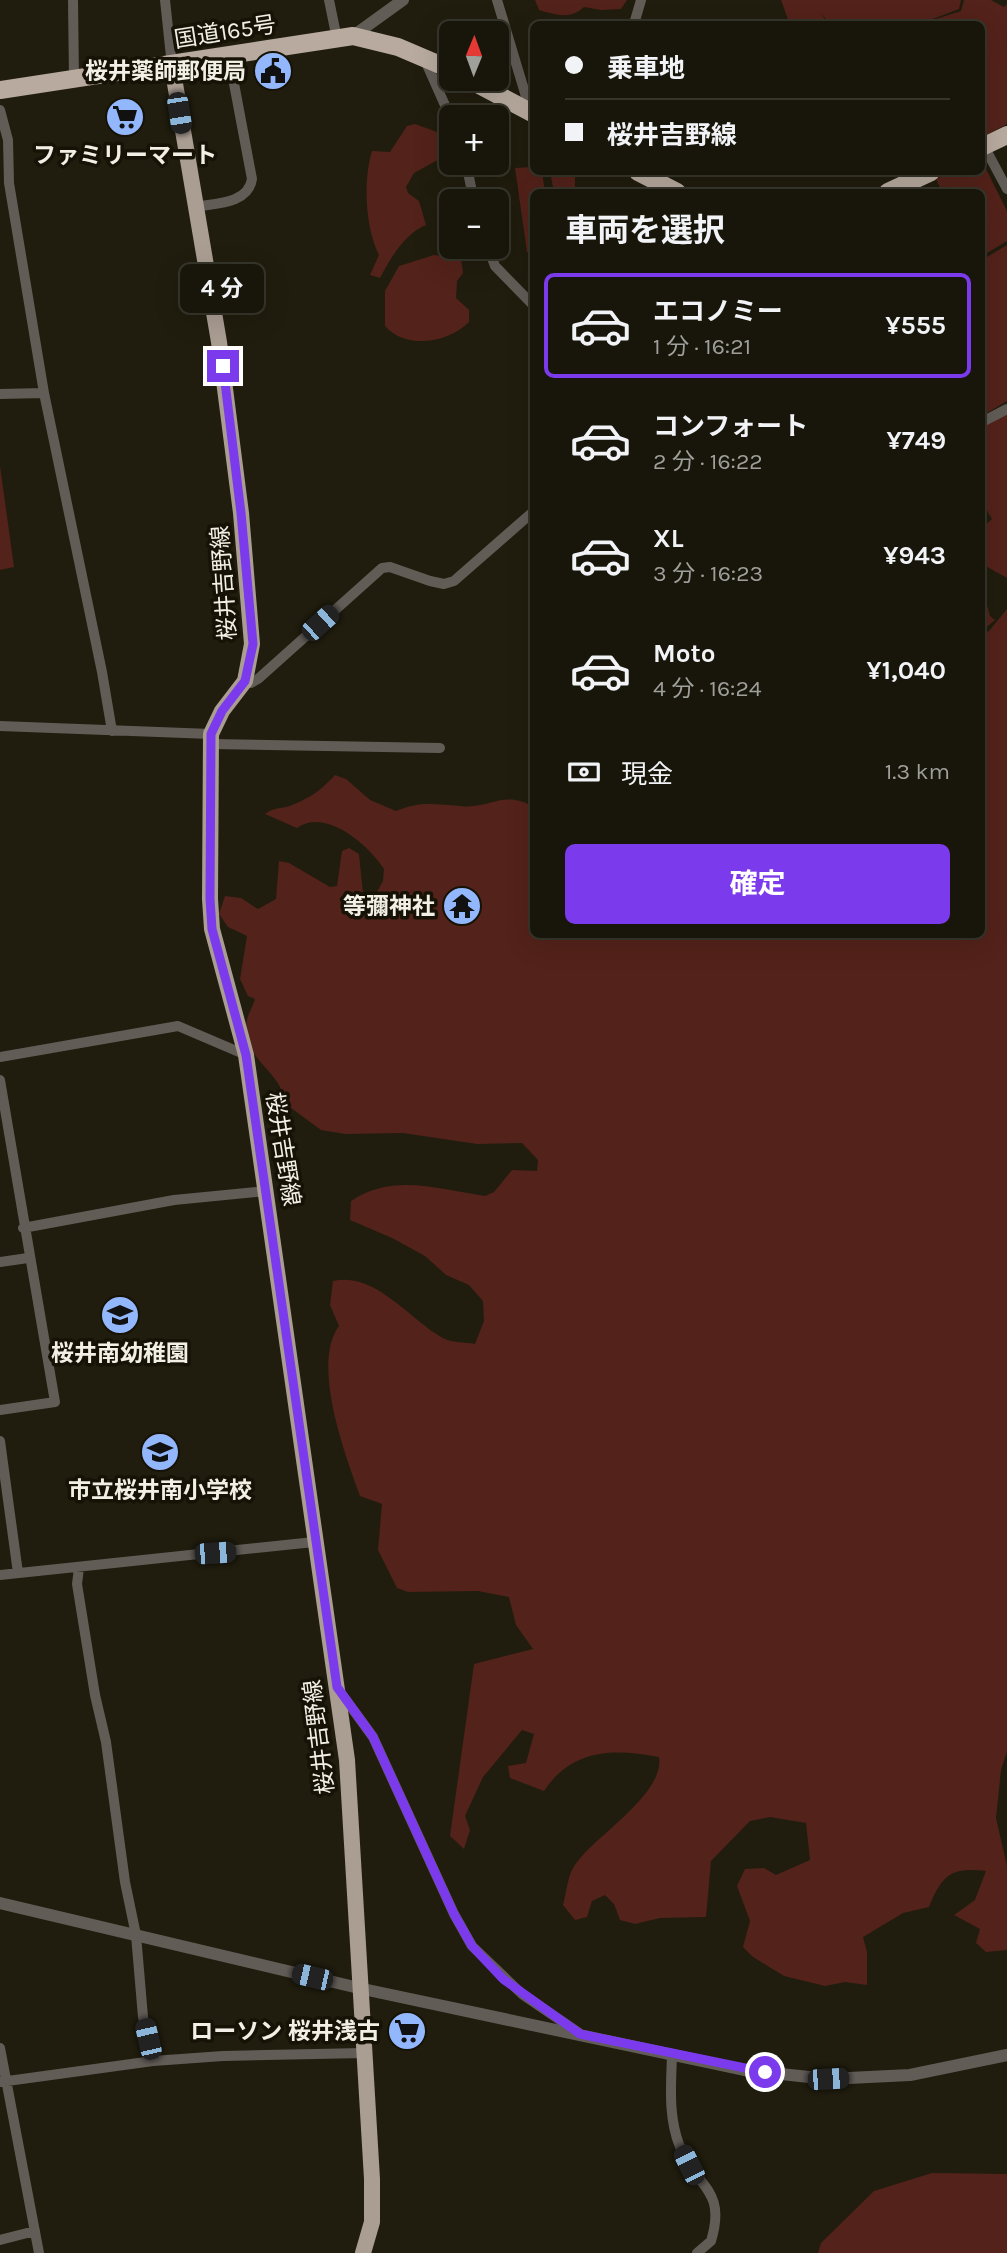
<!DOCTYPE html>
<html lang="ja">
<head>
<meta charset="utf-8">
<style>
	:root { --surface:#18160a; --page:#252318; --text:#f1f3f6; --muted:#9f9f9c; --line:#36352b; --accent:#7c3aed }
	body { margin:0; font-family:Karla,"Noto Sans JP",sans-serif; background:var(--page); color:var(--text); height:100vh; display:flex; flex-direction:column; font-size:26px; white-space:nowrap }
	* { box-sizing:border-box; margin:0 }
	p { font-size:23px; color:var(--muted) }
	.icon { flex:none; width:38px; height:38px; fill:none; stroke:currentColor; stroke-width:2; stroke-linecap:round; stroke-linejoin:round }
	.map { position:relative; flex:1; overflow:hidden }
	.panel { position:absolute; left:530px; top:189px; width:455px; height:749px; display:flex; flex-direction:column; background:var(--surface); border-radius:10px; box-shadow:0 7px 28px #0002,0 0 0 2px var(--line) }
	.panel>* { flex:none }
	.top-card { position:absolute; left:530px; top:21px; width:455px; height:154px; border-radius:10px; box-shadow:0 7px 28px #0002,0 0 0 2px var(--line); display:grid; align-content:center; height:154px; padding:0 35px; background:var(--surface) }
	.needle { width:46px; rotate:1deg }
	.fabs { position:absolute; left:439px; top:21px; display:grid; gap:14px }
	.fabs a { display:grid; place-items:center; width:70px; height:70px; border-radius:10px; background:var(--surface); box-shadow:0 7px 28px #0002,0 0 0 2px var(--line); font-size:35px }
	.end { position:absolute; width:32px; height:32px; margin:-16px; border:9px solid #7c3aed; background:#fff; box-shadow:0 0 0 4px #fff }
	.from { border-radius:50% }
	.bubble { position:absolute; height:49px; border-radius:10px; background:var(--surface); box-shadow:0 7px 28px #0002,0 0 0 2px var(--line); font-size:23px; font-weight:700; line-height:49px; text-align:center }
	.car { position:absolute; width:21px; height:42px; margin:-21px -10px; border-radius:9px; box-shadow:0 0 5px 2px #0007; background:linear-gradient(#222 24%,#8ab4d8 0 40%,#222 0 76%,#8ab4d8 0 86%,#222 0) }
	.top-card b { display:flex; align-items:center; gap:24px; height:66px; font-size:26px }
	.top-card b+b { border-top:2px solid var(--line) }
	.top-card i { width:18px; height:18px; background:var(--text) }
	ul { padding:0; list-style:none }
	li { display:flex; align-items:center; gap:21px; height:105px; margin:0 14px 10px; padding:0 21px; border:4px solid transparent; border-radius:10px }
	li div { flex:1 }
	li b { display:block; font-size:26px }
	li em { font-style:normal; font-weight:700 }
	li.active { border-color:var(--accent) }
	li>.icon { width:63px; height:63px; stroke-width:1.5 }
	h2 { padding:0 35px; font-size:32px; line-height:84px }
	.pay { display:flex; align-items:center; gap:18px; height:77px; padding:0 35px; font-size:26px }
	.pay p { margin-inline-start:auto }
	.primary-button { display:flex; gap:14px; margin-top:auto; padding:14px 35px }
	.primary-button a { flex:1; height:80px; border-radius:10px; background:var(--accent); color:#fff; font-size:28px; font-weight:700; line-height:80px; text-align:center }
	.map>svg:first-child { display:block }
	.green { fill:#53221a }
	.lines { fill:none; stroke-linecap:round; stroke-linejoin:round }
	.minor { stroke:#625c57; stroke-width:10 }
	.tertiary { stroke:#625c57; stroke-width:12 }
	.primary { stroke:#aa9d92; stroke-width:16 }
	.trunk { stroke:#b8aa9e; stroke-width:18 }
	.route { stroke:#7c3aed; stroke-width:9 }
	.labels { text-anchor:middle; dominant-baseline:central; stroke-width:7; stroke-linejoin:round; paint-order:stroke }
	.street-label { font-size:23px; fill:#f2f0e6; stroke:#161306 }
	.poi-label { font-size:23px; font-weight:bold; fill:#f2f0e6; stroke:#161306; text-anchor:end }
</style>
</head>
<body>
<div class="map">
<svg width="1007" height="2253" viewBox="0 0 1007 2253">
	<rect width="100%" height="100%" fill="#201d0e"/>
	<path class="green" d="M535,0H627L621,9L601,10L584,7C570,20 556,15 539,10Z
		M781,0H961L959,9L930,20V24H830L821,13L828,24H782L789,22Z
		M964,0H991L1004,7L1007,4V124L982,137V24H933V20L961,11Z
		M415,124L437,132L443,157L414,173L406,187L408,193L419,201L426,225C405,233 390,259 380,278L370,275L379,255C365,227 363,181 372,151L390,152L407,126Z
		M982,161L1007,211V241L982,256V192H942L936,179L950,172H982Z
		M534,167V172H542L545,192H534V253L527,252L515,168Z
		M550,172H575V192H554Z
		M1007,245V401L982,416V260Z
		M434,255L461,258L463,273L457,281L456,298L469,310V322C448,343 406,350 385,326V291L399,266Z
		M1007,406V578L982,564V528L992,519L982,502V423Z
		M0,466L14,567L0,570Z
		M982,588L990,616L995,620L982,631Z
		M1007,609V1751L1001,1770L996,1818L1007,1866V1950L986,1952L976,1943L980,1929L954,1915L975,1900L986,1871C951,1867 942,1875 929,1907L903,1913L863,1937L867,1952V1985L845,1982L825,1986L784,1976L753,1957L743,1947L750,1921L737,1886L745,1869L764,1868L776,1875L810,1860L806,1823L770,1817L750,1821L711,1861L706,1917L660,1918L635,1924L620,1920L614,1904L605,1895L592,1901L587,1917L575,1920L563,1905C566,1894 568,1876 573,1868C590,1838 665,1796 659,1757C613,1748 572,1749 544,1791L510,1778L508,1766L526,1763L534,1734L522,1730L483,1777L465,1816L470,1830L464,1849L450,1836L474,1664L533,1649L516,1625L509,1597L478,1591L408,1592L397,1588L378,1550L382,1504L360,1496C345,1455 311,1364 339,1326L330,1305L333,1281C375,1271 409,1319 443,1338C451,1343 465,1342 475,1344L484,1321L483,1301L469,1285L446,1275L425,1256L392,1238L350,1220L351,1201C394,1173 437,1189 485,1196L494,1192L512,1170L537,1171L538,1160L522,1143L477,1144L403,1133L345,1134L321,1130L283,1102C286,1073 240,1061 247,1020C248,1014 253,1006 255,999L248,996L240,979L247,936L228,927L219,914L225,896L241,898L258,909L276,899L279,861L289,863L330,887L337,886L342,851L349,848L359,854L363,894L373,899L383,881L384,869C369,845 325,807 297,828L265,814C274,807 280,809 290,806C312,797 320,791 335,775L346,779L370,800L396,811C419,801 435,804 460,806C490,810 502,789 534,807V934H982V634L989,631Z
		M932,2173L1007,2174V2253H818L821,2243L874,2191Z"/>
	<g class="lines">
		<path class="minor" d="M73,0L74,80
			M165,0L172,66
			M329,0L337,39
			M497,0L531,113
			M634,24L641,0
			M424,58L452,121
			M0,110L8,140L9,183L44,393L102,672L112,731
			M984,146L1007,189
			M466,163L474,201
			M194,207C216,203 248,204 252,179L229,57
			M488,247L495,266L534,306
			M0,394L44,393
			M982,422L1007,409
			M245,681L251,683L258,679L382,568L390,567L430,581L444,584L454,581L534,511
			M0,726L211,734
			M211,744L440,748
			M0,1057L178,1026L246,1055
			M0,1080L55,1402L0,1410
			M23,1228L174,1200L267,1191
			M0,1262L28,1258
			M0,1441L18,1573
			M79,1568L77,1584L95,1695L106,1742L125,1882L136,1935L143,2017L153,2061
			M0,1575L314,1542
			M338,1689L373,1737L454,1914L472,1946L522,1994L579,2033
			M0,2048L39,2253
			M672,2055C671,2086 668,2117 680,2147C696,2188 727,2188 711,2241L697,2253
			M0,2082L153,2061L223,2056L364,2053
			M0,2240L35,2231"/>
		<path class="tertiary" d="M353,36L403,0
			M0,1903L363,1989L744,2070L828,2079L910,2075L1007,2055"/>
		<path class="primary" d="M172,66L219,342L241,513L252,644L245,681L222,711L211,734L210,899L212,929L246,1055L347,1760L372,2179V2222L363,2253"/>
		<path class="trunk" d="M468,79L534,114
			M0,90L353,36L398,47L452,70
			M982,147L1007,135
			M638,172L677,192
			M888,192L931,172"/>
	</g>
	<g class="lines">
		<path class="route" d="M223,366L241,513L253,644L245,681L222,711L211,734L210,899L212,929L246,1055L337,1687L373,1737L454,1914L472,1946L503,1979L580,2034L765,2072"/>
	</g>
	<defs>
		<symbol id="civic-disc" viewBox="-11 -11 22 22"><circle r="9.5" fill="#93b7fd" stroke="#161306"/><path d="M-.6-6.5H3V-4.5H.6V-3L4-1V1h2V6H-6V1h2V-1L-.6-3ZM-1.2 2.5V6h2.4V2.5Z" fill="#111"/></symbol>
		<symbol id="supermarket-disc" viewBox="-11 -11 22 22"><circle r="9.5" fill="#93b7fd" stroke="#161306"/><path d="M-6-5.5h2.5l.6 2H6L4.5 2H-2.5L-4.4-4H-6ZM-1.5 3.2a1.3 1.3 0 1 0 .1 0ZM3 3.2a1.3 1.3 0 1 0 .1 0Z" fill="#111"/></symbol>
		<symbol id="temple-disc" viewBox="-11 -11 22 22"><circle r="9.5" fill="#93b7fd" stroke="#161306"/><path d="M0-6L5-2H3V0L6.5 2.5H4V6H1.5V3h-3V6H-4V2.5H-6.5L-3 0V-2H-5Z" fill="#111"/></symbol>
		<symbol id="school-disc" viewBox="-11 -11 22 22"><circle r="9.5" fill="#93b7fd" stroke="#161306"/><path d="M0-5L7-2L0 1L-7-2ZM-4 1L0 2.5L4 1V4Q0 6-4 4Z" fill="#111"/></symbol>
	</defs>
	<g fill-rule="evenodd">
		<use href="#civic-disc" x="251" y="49" width="44" height="44"/>
		<use href="#supermarket-disc" x="103" y="95" width="44" height="44"/>
		<use href="#temple-disc" x="440" y="884" width="44" height="44"/>
		<use href="#school-disc" x="98" y="1293" width="44" height="44"/>
		<use href="#school-disc" x="138" y="1430" width="44" height="44"/>
		<use href="#supermarket-disc" x="385" y="2009" width="44" height="44"/>
	</g>
	<g class="labels">
		<g class="street-label">
			<text transform="translate(225 32) rotate(-9)">国道165号</text>
			<text transform="translate(224 583) rotate(-94)">桜井吉野線</text>
			<text transform="translate(283 1149) rotate(81)">桜井吉野線</text>
			<text transform="translate(319 1737) rotate(-97)">桜井吉野線</text>
		</g>
		<g class="poi-label">
			<text x="246" y="71">桜井薬師郵便局</text>
			<text x="125" y="155" text-anchor="middle">ファミリーマート</text>
			<text x="435" y="906">等彌神社</text>
			<text x="120" y="1353" text-anchor="middle">桜井南幼稚園</text>
			<text x="160" y="1490" text-anchor="middle">市立桜井南小学校</text>
			<text x="380" y="2031">ローソン 桜井浅古</text>
		</g>
	</g>
</svg>
<div class="fabs">
<a><svg class="needle" viewBox="-14 -14 28 28"><path d="M0-13l5 13h-10z" fill="#e53935"/><path d="M0 13l5-13h-10z" fill="#9f9f9c"/></svg></a>
<a>+</a>
<a>−</a>
</div>
<i class="end from" style="left:765px;top:2072px"></i>
<i class="end" style="left:223px;top:366px"></i>
<div class="bubble" style="left:180px;top:264px;width:84px">4 分</div>
<i class="car" style="left:179px;top:113px;rotate:171deg"></i>
<i class="car" style="left:320px;top:623px;rotate:48deg"></i>
<i class="car" style="left:215px;top:1553px;rotate:86deg"></i>
<i class="car" style="left:312px;top:1977px;rotate:283deg"></i>
<i class="car" style="left:148px;top:2039px;rotate:347deg"></i>
<i class="car" style="left:828px;top:2079px;rotate:87deg"></i>
<i class="car" style="left:689px;top:2165px;rotate:333deg"></i>
<div class="top-card">
<b><i class="from"></i>乗車地</b>
<b><i></i>桜井吉野線</b>
</div>
<section class="panel">
<h2>車両を選択</h2>
<ul>
<li class="active"><svg class="icon" aria-label="car" viewBox="0 0 24 24"><path d="M5 17H2v-5l4-1 3-4h7l3 4 3 1v5h-3M9 17h6M6 11h13"/><circle cx="7" cy="17" r="2"/><circle cx="17" cy="17" r="2"/></svg><div><b>エコノミー</b><p>1 分 · 16:21</p></div><em>¥555</em></li>
<li><svg class="icon" aria-label="car" viewBox="0 0 24 24"><path d="M5 17H2v-5l4-1 3-4h7l3 4 3 1v5h-3M9 17h6M6 11h13"/><circle cx="7" cy="17" r="2"/><circle cx="17" cy="17" r="2"/></svg><div><b>コンフォート</b><p>2 分 · 16:22</p></div><em>¥749</em></li>
<li><svg class="icon" aria-label="car" viewBox="0 0 24 24"><path d="M5 17H2v-5l4-1 3-4h7l3 4 3 1v5h-3M9 17h6M6 11h13"/><circle cx="7" cy="17" r="2"/><circle cx="17" cy="17" r="2"/></svg><div><b>XL</b><p>3 分 · 16:23</p></div><em>¥943</em></li>
<li><svg class="icon" aria-label="car" viewBox="0 0 24 24"><path d="M5 17H2v-5l4-1 3-4h7l3 4 3 1v5h-3M9 17h6M6 11h13"/><circle cx="7" cy="17" r="2"/><circle cx="17" cy="17" r="2"/></svg><div><b>Moto</b><p>4 分 · 16:24</p></div><em>¥1,040</em></li>
</ul>
<div class="pay"><svg class="icon" aria-label="cash" viewBox="0 0 24 24"><path d="M3 7h18v10H3z"/><circle cx="12" cy="12" r="2"/></svg>現金<p>1.3 km</p></div>
<div class="primary-button"><a>確定</a></div>
</section>
</div>
</body>
</html>
